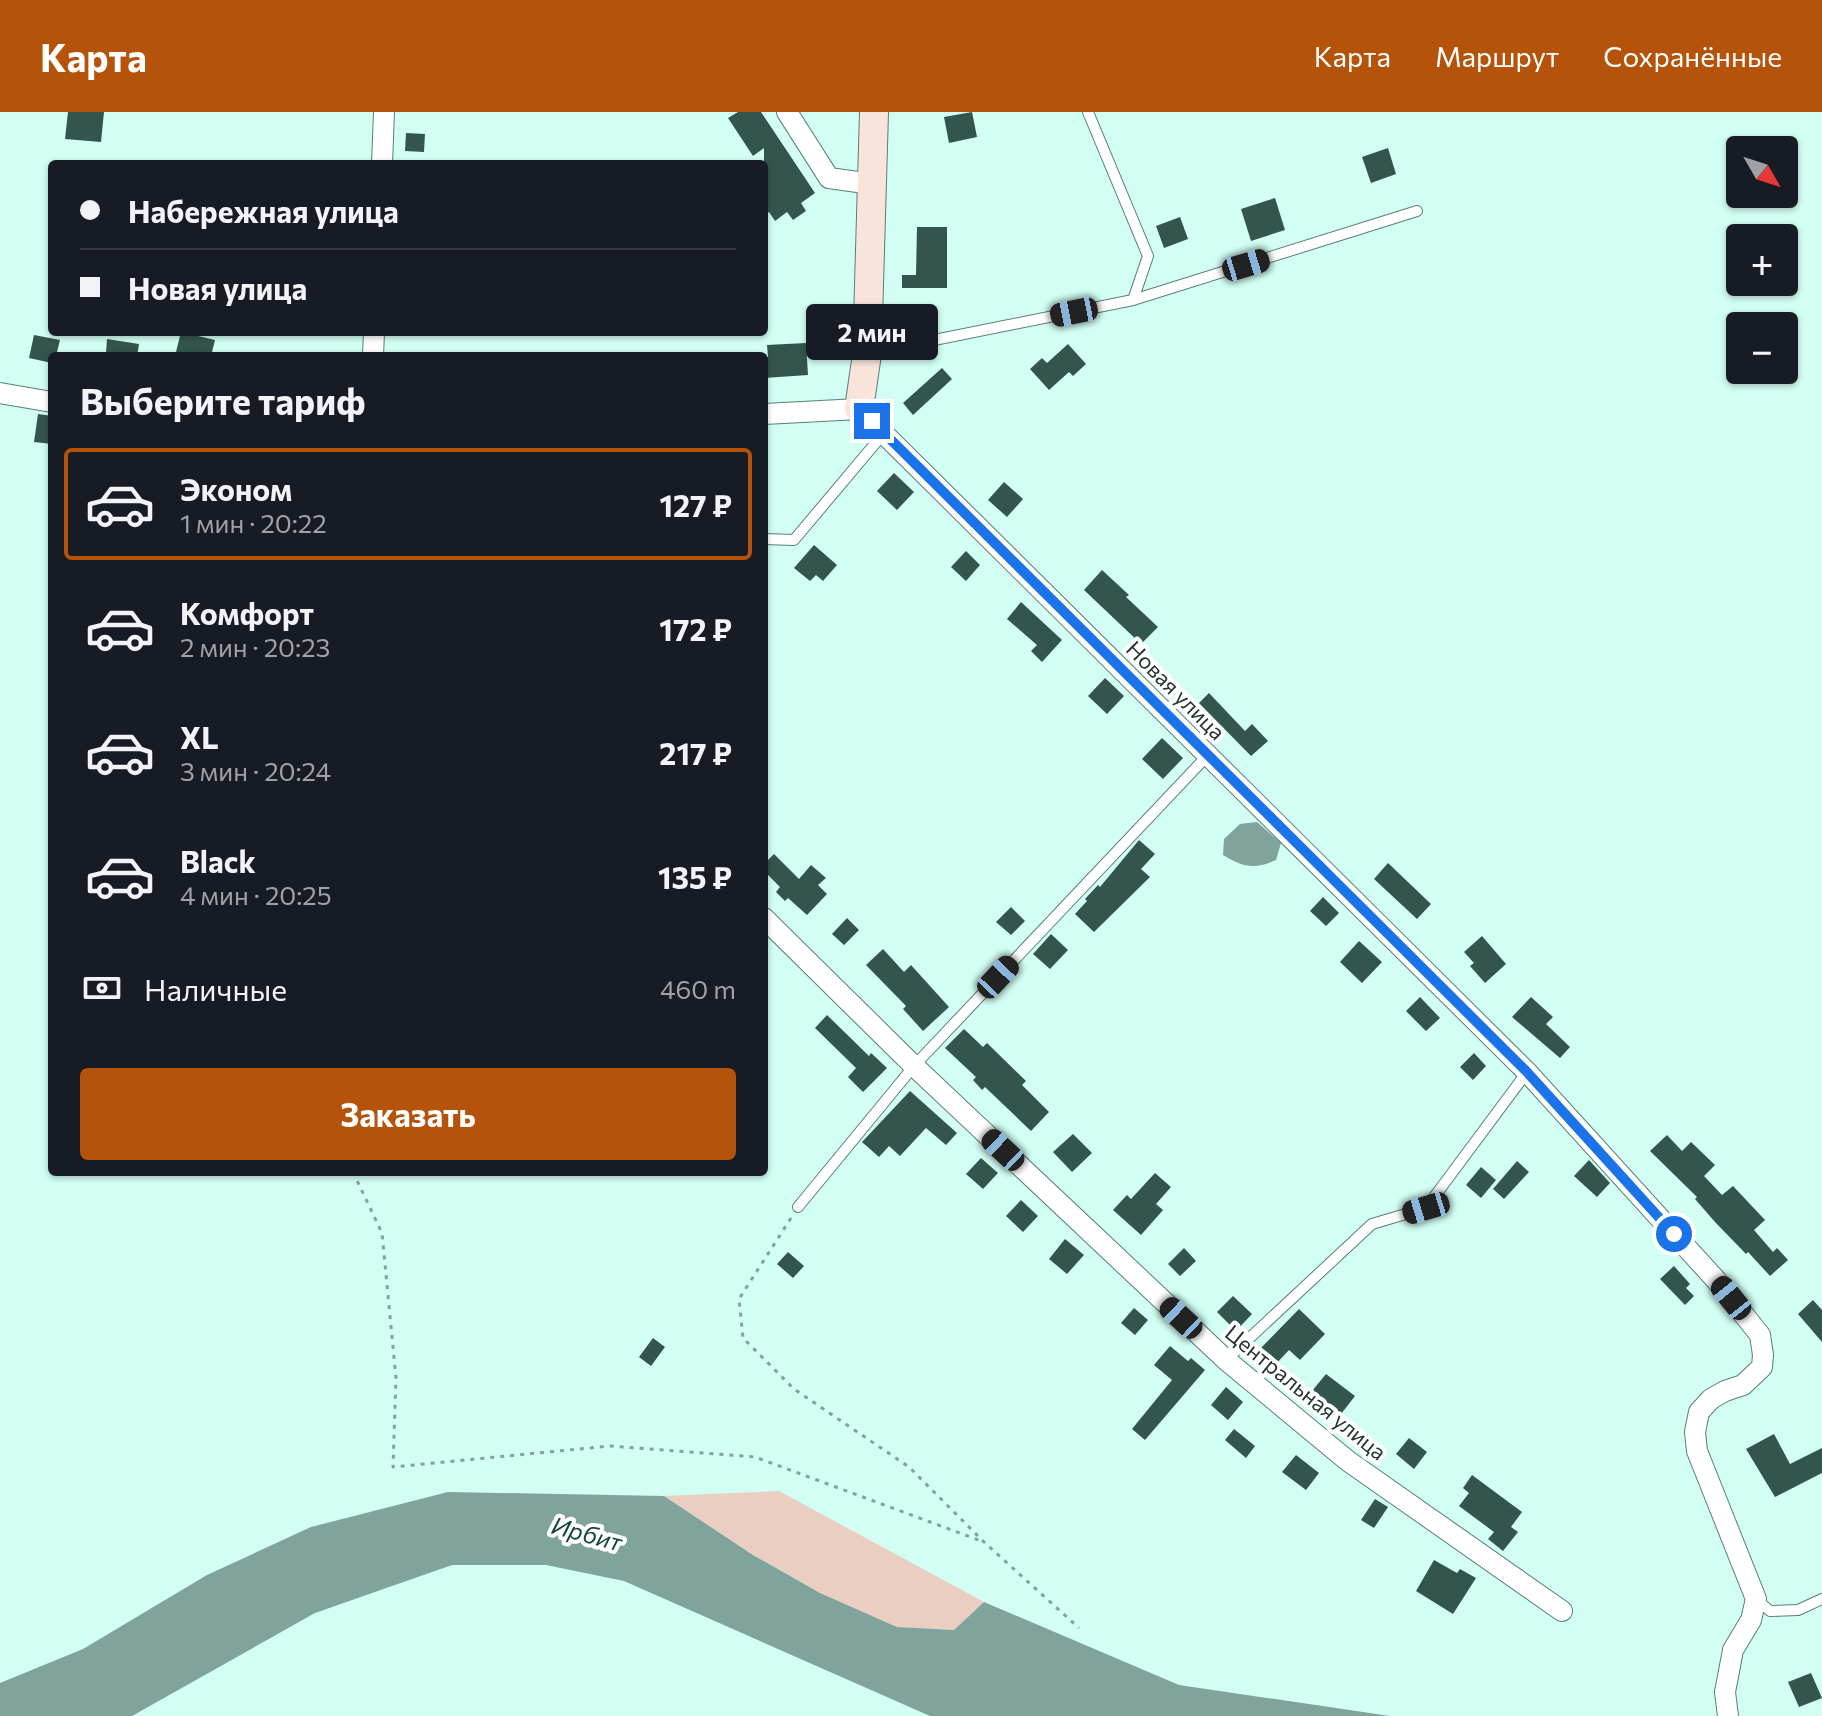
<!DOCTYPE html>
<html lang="ru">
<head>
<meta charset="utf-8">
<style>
	:root { --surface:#171b24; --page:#20242c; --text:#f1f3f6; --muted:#9ea1a6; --line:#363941; --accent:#b45309 }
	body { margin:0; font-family:Commissioner,sans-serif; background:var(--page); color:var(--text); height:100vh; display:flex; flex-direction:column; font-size:30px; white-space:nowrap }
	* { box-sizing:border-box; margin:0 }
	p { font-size:26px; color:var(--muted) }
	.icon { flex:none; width:44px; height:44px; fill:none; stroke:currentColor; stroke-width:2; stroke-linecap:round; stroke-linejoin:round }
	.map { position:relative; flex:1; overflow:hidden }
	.drawer { position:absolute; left:48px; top:240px; width:720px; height:824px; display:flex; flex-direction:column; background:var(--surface); border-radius:8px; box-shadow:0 2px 6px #0004 }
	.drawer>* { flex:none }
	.top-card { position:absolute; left:48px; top:48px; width:720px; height:176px; border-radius:8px; box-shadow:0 2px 6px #0004; display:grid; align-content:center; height:176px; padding:0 32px; background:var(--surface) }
	.needle { width:52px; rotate:129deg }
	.tools { position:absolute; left:1726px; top:24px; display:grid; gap:16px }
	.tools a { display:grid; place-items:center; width:72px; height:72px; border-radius:8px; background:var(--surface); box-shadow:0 2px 6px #0004; font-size:40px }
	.end { position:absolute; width:36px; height:36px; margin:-18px; border:10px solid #1a73e8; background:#fff; box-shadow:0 0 0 4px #fff }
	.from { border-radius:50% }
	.bubble { position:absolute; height:56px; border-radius:8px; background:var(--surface); box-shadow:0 2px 6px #0004; font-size:26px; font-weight:700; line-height:56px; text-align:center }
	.car { position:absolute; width:24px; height:48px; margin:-24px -12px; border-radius:10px; box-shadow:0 0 6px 2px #0007; background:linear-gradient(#222 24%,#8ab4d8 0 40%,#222 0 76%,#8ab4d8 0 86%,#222 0) }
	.top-card b { display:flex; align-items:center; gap:28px; height:76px; font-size:30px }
	.top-card b+b { border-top:2px solid var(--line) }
	.top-card i { width:20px; height:20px; background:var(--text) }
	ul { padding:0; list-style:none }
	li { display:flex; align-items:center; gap:24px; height:112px; margin:0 16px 12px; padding:0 16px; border:4px solid transparent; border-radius:8px }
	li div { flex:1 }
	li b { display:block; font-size:30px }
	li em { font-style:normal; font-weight:700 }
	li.on { border-color:var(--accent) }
	li>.icon { width:72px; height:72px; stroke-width:1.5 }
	h2 { padding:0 32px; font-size:36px; line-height:96px }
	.pay { display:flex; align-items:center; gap:20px; height:88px; padding:0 32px; font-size:30px }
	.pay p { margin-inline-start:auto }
	.primary-button { display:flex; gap:16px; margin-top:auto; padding:16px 32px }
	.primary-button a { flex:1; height:92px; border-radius:8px; background:var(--accent); color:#fff; font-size:32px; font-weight:700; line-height:92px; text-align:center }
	header { display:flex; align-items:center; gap:48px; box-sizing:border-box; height:112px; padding:0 40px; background:var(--accent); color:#fff }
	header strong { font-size:38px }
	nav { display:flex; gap:44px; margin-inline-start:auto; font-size:28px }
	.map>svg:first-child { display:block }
	.green { fill:#eacec1 }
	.water { fill:#80a39c }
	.building { fill:#34554e }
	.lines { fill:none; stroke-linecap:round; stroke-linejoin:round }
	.lane-casing { stroke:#577f77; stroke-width:12 }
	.street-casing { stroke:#577f77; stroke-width:22 }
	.secondary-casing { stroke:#577f77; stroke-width:30 }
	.path { stroke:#82a29b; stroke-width:3; stroke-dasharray:4 6; stroke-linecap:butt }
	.lane { stroke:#fff; stroke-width:10 }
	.street { stroke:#fff; stroke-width:20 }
	.secondary { stroke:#f8e4db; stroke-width:28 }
	.route { stroke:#1a73e8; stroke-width:10 }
	.labels { text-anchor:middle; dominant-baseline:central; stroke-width:8; stroke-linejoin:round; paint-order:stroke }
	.street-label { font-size:22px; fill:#243532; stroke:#fff }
	.water-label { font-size:24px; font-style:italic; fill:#12473f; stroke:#fff }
</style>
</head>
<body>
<header>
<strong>Карта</strong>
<nav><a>Карта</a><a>Маршрут</a><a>Сохранённые</a></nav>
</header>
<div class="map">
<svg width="1822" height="1604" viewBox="0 0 1822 1604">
	<rect width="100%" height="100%" fill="#d2fef4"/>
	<path class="green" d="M779,1379L984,1490L954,1518L897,1515L820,1481L753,1443L664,1384Z"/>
	<path class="water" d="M1257,710L1281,731L1276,748C1254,758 1243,755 1223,743L1224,727L1240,712Z
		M448,1380L664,1384L753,1443L820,1481L897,1515L954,1518L984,1490L1179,1573L1390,1604H930L624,1469L546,1453H452L315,1501L132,1604H0V1571L83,1537L207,1463L311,1415Z"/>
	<path class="building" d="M68,0H104L101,30L65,27Z
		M738,0H761L815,81L801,91L806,99L793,108L787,100L775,109L769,100L764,104V36L753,44L728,6Z
		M972,0L977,25L949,31L944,5Z
		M406,21L425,22L424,40L405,39Z
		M1388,36L1396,62L1371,71L1362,45Z
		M1275,86L1285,118L1251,129L1241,97Z
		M1180,105L1188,127L1164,136L1156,114Z
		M917,115H947V176H902V163H916Z
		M181,220L215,228L211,244H175Z
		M34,223L60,228L56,244H52V251L29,246Z
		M107,227L139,232L137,244H111L106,241Z
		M806,231L808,263L764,266V245H768L767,233Z
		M1068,232L1086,252L1073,264L1069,260L1049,278L1030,257L1042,246L1047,251Z
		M942,256L952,267L913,303L903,291Z
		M38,302L52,304V332L34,330Z
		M894,361L914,380L897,398L877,379Z
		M1004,370L1023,387L1007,405L988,388Z
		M814,433L837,453L823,469L816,463L810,469L794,456Z
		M966,439L980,453L966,469L951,455Z
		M1102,458L1129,483L1126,485L1158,515L1141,532L1084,478Z
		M1021,490L1062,528L1042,550L1031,539L1037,533L1007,507Z
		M1105,566L1124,584L1107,602L1088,584Z
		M1209,581L1245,619L1252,612L1268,629L1251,644L1199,591Z
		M1162,626L1183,646L1163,667L1142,647Z
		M1139,728L1155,742L1141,757L1150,765L1094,820L1075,802L1087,789L1085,787L1098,773L1100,775Z
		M774,742L799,767L811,753L826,766L818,773L827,782L807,803L788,786L785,789L776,780L780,775L764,759V752Z
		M1388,751L1431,792L1417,807L1374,767Z
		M1323,785L1339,801L1326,814L1310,799Z
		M1011,795L1025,809L1011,823L996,810Z
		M847,806L859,818L844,833L832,822Z
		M1051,822L1068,838L1050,857L1033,842Z
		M1482,824L1506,852L1485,871L1470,854L1474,851L1464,840Z
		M1359,829L1382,850L1362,871L1340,850Z
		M883,837L904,860L911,853L949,895L923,919L903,897L906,894L866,853Z
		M1420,885L1440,906L1426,919L1406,899Z
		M1531,885L1553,905L1546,912L1570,935L1560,946L1512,905Z
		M827,903L869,944L871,941L887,956L863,980L848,965L856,956L815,916Z
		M964,917L983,935L987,931L1026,969L1022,973L1049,1000L1031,1019L985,975L982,978L973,968L976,965L945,936Z
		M1474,941L1486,954L1473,968L1460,955Z
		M910,979L957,1021L946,1033L926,1016L900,1044L889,1034L879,1045L862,1030Z
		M1073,1022L1092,1041L1072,1060L1053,1040Z
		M1667,1023L1682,1039L1691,1030L1715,1053L1704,1064L1722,1083L1733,1074L1765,1108L1754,1118L1773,1140L1777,1136L1788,1148L1770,1164L1748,1140L1746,1142L1715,1110L1695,1087L1697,1085L1650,1039Z
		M981,1046L998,1061L983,1077L966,1062Z
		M1589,1048L1610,1071L1597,1085L1574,1064Z
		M1517,1049L1529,1060L1504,1087L1493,1077Z
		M1481,1055L1496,1068L1481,1086L1466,1073Z
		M1155,1061L1171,1075L1156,1092L1163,1098L1141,1123L1113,1098L1127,1083L1131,1087Z
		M1021,1088L1038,1104L1023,1120L1006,1104Z
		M1065,1127L1084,1143L1067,1162L1049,1147Z
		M1184,1136L1196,1149L1180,1164L1168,1152Z
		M788,1140L804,1154L793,1166L777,1152Z
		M1674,1154L1690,1172L1686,1176L1694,1184L1685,1193L1660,1167Z
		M1233,1184L1252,1202L1236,1219L1217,1200Z
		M1813,1188L1822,1198V1230L1798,1202Z
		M1134,1196L1148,1208L1135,1223L1121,1211Z
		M1299,1197L1325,1222L1300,1248L1289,1238L1274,1254L1258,1239Z
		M653,1226L665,1235L651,1254L639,1245Z
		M1170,1234L1188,1249L1191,1246L1205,1258L1145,1328L1132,1317L1172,1268L1154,1253Z
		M1326,1262L1355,1284L1341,1302L1312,1279Z
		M1226,1275L1243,1290L1228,1308L1211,1293Z
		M1234,1317L1255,1334L1246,1346L1225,1328Z
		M1774,1322L1790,1352L1822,1336V1361L1775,1385L1746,1337Z
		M1409,1326L1427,1340L1414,1357L1396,1342Z
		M1296,1343L1319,1361L1306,1378L1282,1360Z
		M1472,1363L1522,1400L1511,1415L1518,1420L1503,1439L1488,1427L1494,1420L1459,1394L1469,1381L1463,1376Z
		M1375,1387L1388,1395L1374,1416L1361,1408Z
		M1434,1448L1457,1461L1460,1457L1476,1466L1453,1502L1416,1479Z
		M1811,1561L1822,1586L1799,1595L1788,1570Z"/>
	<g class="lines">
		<defs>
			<path id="lane" d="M1088,0L1148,144L1133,188
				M870,241L1133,188L1417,99
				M764,427L794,428L884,321
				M798,1095L914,954L1208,643
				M1226,1248L1372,1112L1426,1096L1527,960
				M1756,1487L1770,1499L1798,1498L1822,1487"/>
			<path id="street" d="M787,0L829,66L872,72
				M382,52L384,0
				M373,244L374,220
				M0,281L52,290
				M764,302L859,297L1527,960L1716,1168L1760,1223L1763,1243L1762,1255L1743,1273L1725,1279L1711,1287L1699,1300L1695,1320L1697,1339L1756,1487L1751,1508L1733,1538L1725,1580L1728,1604
				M764,806L914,954L1226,1248L1348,1349L1562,1499"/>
			<path id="secondary" d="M859,297L867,242L874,0"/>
		</defs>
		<use href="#lane" class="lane-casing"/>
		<use href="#street" class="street-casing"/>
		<use href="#secondary" class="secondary-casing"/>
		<path class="path" d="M353,1060L382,1121L396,1266L393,1355L610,1334L755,1345L984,1430
			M791,1106L739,1187L743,1226L794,1277L909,1355L984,1430L1079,1516"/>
		<use href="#lane" class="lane"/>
		<use href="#street" class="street"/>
		<use href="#secondary" class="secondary"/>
	</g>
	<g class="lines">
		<path class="route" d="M872,309L1527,960L1674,1122"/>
	</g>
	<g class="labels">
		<g class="street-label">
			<text transform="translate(1176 578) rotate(45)">Новая улица</text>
			<text transform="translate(1306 1280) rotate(39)">Центральная улица</text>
		</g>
		<g class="water-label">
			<text transform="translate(587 1421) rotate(15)">Ирбит</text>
		</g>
	</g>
</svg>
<div class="tools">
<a><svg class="needle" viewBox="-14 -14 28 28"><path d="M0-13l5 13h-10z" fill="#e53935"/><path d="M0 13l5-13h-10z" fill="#9ea1a6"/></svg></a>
<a>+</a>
<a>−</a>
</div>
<i class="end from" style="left:1674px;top:1122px"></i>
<i class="end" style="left:872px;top:309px"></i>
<div class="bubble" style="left:806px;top:192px;width:132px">2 мин</div>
<i class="car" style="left:1246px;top:153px;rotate:73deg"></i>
<i class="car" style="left:1074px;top:200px;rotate:259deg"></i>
<i class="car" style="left:998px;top:865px;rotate:43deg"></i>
<i class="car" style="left:1003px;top:1038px;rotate:313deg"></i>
<i class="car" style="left:1426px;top:1096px;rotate:253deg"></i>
<i class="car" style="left:1731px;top:1186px;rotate:321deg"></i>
<i class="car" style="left:1181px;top:1206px;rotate:313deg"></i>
<div class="top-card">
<b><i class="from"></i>Набережная улица</b>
<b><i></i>Новая улица</b>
</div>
<section class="drawer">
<h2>Выберите тариф</h2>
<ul>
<li class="on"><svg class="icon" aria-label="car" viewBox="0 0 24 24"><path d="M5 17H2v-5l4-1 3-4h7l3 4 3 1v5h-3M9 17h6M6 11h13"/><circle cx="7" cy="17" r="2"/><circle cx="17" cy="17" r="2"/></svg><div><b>Эконом</b><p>1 мин · 20:22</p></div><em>127 ₽</em></li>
<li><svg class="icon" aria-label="car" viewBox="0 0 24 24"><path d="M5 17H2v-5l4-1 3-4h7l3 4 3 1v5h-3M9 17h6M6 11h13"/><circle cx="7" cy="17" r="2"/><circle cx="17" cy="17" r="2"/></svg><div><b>Комфорт</b><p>2 мин · 20:23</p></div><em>172 ₽</em></li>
<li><svg class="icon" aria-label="car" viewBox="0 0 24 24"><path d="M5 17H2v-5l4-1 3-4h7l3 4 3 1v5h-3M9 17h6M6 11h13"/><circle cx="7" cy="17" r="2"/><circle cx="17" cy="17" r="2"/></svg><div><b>XL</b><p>3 мин · 20:24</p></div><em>217 ₽</em></li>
<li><svg class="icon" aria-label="car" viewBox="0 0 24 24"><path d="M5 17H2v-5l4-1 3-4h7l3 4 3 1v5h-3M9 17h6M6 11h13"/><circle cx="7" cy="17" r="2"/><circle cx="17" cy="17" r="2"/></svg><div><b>Black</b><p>4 мин · 20:25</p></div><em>135 ₽</em></li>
</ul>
<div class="pay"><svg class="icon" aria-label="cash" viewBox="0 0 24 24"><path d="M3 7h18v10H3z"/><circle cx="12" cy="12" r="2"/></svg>Наличные<p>460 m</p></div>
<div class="primary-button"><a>Заказать</a></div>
</section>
</div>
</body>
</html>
